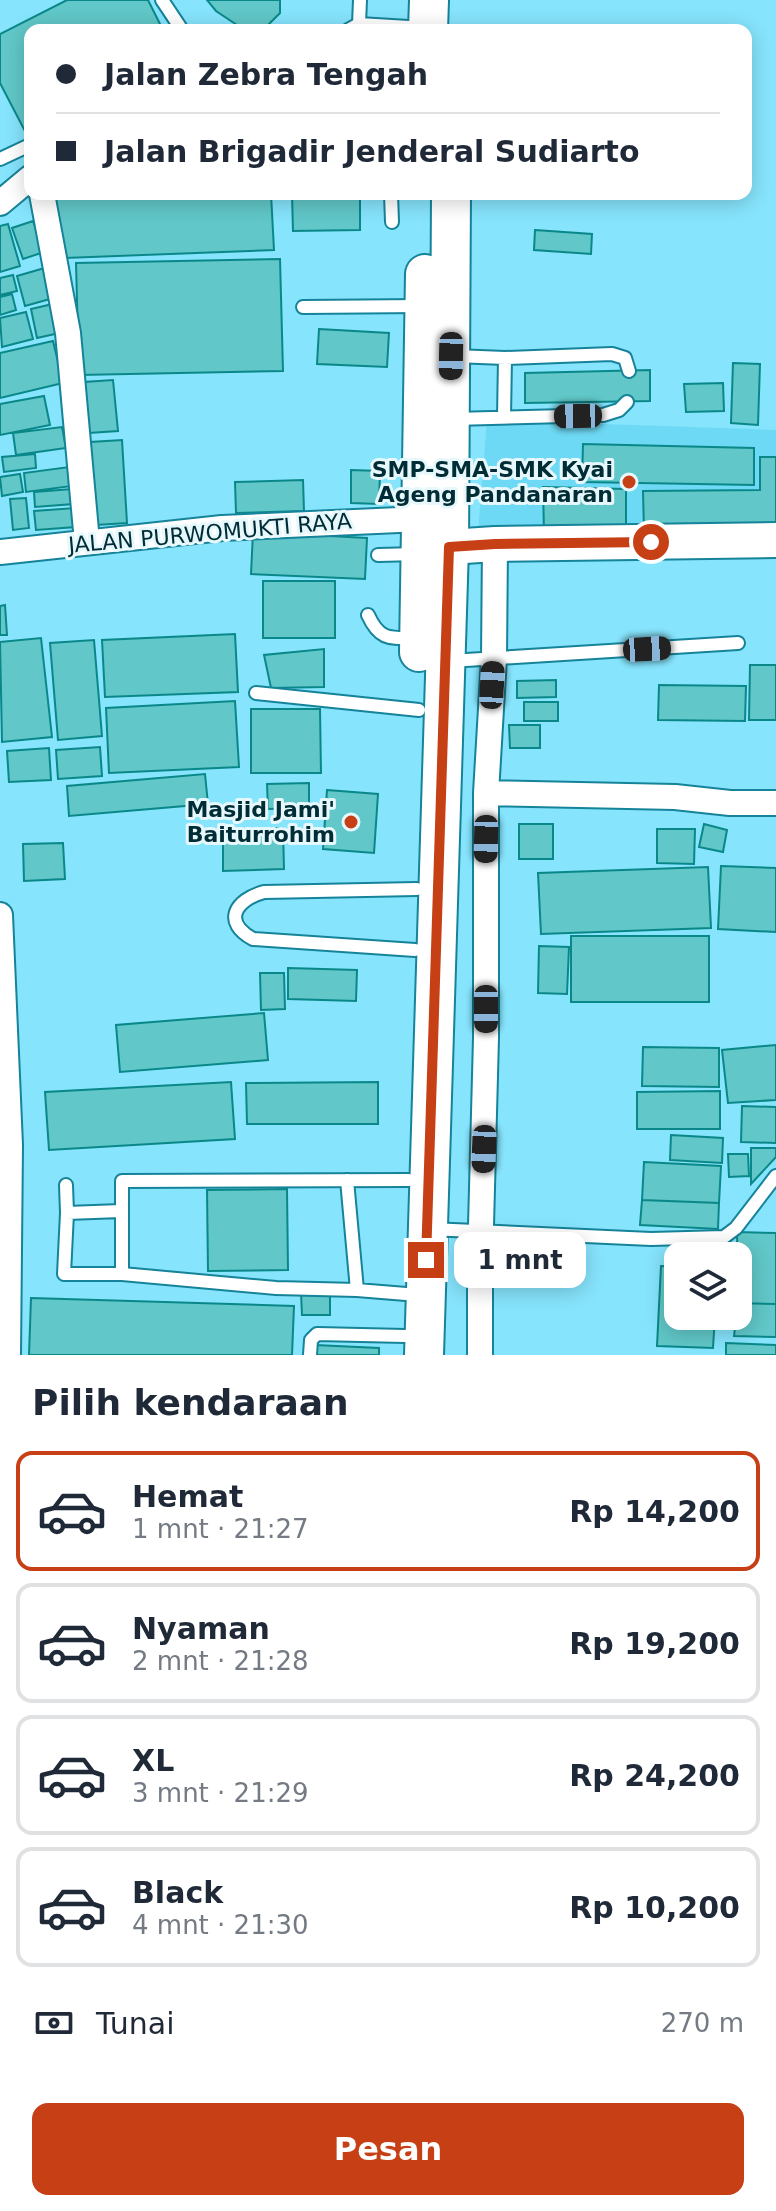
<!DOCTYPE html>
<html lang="id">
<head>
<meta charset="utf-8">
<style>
	:root { --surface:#fff; --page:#f6f6f7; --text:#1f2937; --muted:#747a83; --line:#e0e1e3; --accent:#c73f15 }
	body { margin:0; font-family:"DejaVu Sans",sans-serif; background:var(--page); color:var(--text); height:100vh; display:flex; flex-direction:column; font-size:30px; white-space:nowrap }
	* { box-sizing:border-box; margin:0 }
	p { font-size:26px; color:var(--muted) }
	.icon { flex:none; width:44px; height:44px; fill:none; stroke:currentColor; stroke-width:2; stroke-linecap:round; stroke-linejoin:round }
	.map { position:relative; height:1355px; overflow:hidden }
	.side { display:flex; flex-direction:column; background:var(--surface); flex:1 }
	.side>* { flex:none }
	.banner { position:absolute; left:24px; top:24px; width:728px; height:176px; border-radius:16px; box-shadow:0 4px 20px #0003; display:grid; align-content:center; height:176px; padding:0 32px; background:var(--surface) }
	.tools { position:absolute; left:664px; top:1242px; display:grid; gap:16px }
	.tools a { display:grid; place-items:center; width:88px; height:88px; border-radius:16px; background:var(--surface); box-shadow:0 4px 20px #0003; font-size:40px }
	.end { position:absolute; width:36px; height:36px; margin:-18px; border:10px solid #c73f15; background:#fff; box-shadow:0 0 0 4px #fff }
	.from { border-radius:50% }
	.bubble { position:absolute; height:56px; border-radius:16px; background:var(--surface); box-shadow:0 4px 20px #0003; font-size:26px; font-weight:700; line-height:56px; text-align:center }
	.car { position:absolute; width:24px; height:48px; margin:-24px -12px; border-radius:10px; box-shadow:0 0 6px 2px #0007; background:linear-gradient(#222 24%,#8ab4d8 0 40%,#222 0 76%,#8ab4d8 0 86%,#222 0) }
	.banner b { display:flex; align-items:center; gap:28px; height:76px; font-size:30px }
	.banner b+b { border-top:2px solid var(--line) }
	.banner i { width:20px; height:20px; background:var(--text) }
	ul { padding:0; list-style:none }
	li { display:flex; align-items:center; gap:24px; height:120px; margin:0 16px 12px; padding:0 16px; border:4px solid var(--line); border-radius:16px }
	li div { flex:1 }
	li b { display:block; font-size:30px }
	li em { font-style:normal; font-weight:700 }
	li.current { border-color:var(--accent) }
	li>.icon { width:72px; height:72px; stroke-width:1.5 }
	h2 { padding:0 32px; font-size:36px; line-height:96px }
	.pay { display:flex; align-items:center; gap:20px; height:88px; padding:0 32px; font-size:30px }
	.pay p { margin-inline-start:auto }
	.button { display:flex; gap:16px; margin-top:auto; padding:16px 32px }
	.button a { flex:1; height:92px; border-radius:16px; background:var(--accent); color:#fff; font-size:32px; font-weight:700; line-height:92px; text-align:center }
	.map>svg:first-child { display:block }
	.built { fill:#6ed9f4 }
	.building { fill:#61c7c8; stroke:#0a8889; stroke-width:2 }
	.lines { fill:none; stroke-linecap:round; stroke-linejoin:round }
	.lane-casing { stroke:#158399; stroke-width:16 }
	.street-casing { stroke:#158399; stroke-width:28 }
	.secondary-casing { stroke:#158399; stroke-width:38 }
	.primary-casing { stroke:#158399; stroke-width:42 }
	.lane { stroke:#fff; stroke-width:12 }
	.street { stroke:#fff; stroke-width:24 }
	.secondary { stroke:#fff; stroke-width:34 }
	.primary { stroke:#fff; stroke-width:38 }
	.route { stroke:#c73f15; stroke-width:10 }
	.poi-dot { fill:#c73f15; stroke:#e7f8fd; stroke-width:3 }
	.labels { text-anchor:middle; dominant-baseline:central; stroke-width:6; stroke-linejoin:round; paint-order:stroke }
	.poi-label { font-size:22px; font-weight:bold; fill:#002c35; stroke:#e7f8fd; text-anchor:end }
	.street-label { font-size:22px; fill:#002c35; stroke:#e7f8fd }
</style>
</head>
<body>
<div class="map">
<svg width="776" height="1355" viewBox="0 0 776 1355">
	<rect width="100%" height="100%" fill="#86e4fc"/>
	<path class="built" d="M487,420L776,430V537L478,533Z"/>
	<path class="building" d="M67,0H148L163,30H30V136L28,137L0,83V34Z
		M207,0H280V13L267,26L243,29L216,11Z
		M52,194H271L274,250L65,258Z
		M292,194H360V230L293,231Z
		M33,221L44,252L23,259L12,228Z
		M8,224L20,266L0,272V226Z
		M535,230L592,234L591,254L534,250Z
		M280,259L283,371L79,375L76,263Z
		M48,267L57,297L25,306L17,276Z
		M13,275L17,291L0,295V278Z
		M12,294L16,310L0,315V297Z
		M57,303L64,332L37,338L31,309Z
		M26,312L33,339L2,347L0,318Z
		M319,329L389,333L387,367L317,364Z
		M53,341L63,383L0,398V353Z
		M733,363L760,364L758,425L731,423Z
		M650,370V401L525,403V373Z
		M113,380L118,431L89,433L84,382Z
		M723,383L724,411L686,412L684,384Z
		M44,396L50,425L0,435V404Z
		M62,427L66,448L16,455L13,433Z
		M122,440L127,523L96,525L90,442Z
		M583,444L754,448V485L582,482Z
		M35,454L36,468L4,472L2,457Z
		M760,457H776V532H644L643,491L760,490Z
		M69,467L72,486L26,492L24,473Z
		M351,470L380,471L379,504L351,503Z
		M20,474L23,492L2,496L0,477Z
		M303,480L304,511L236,513L235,482Z
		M543,487L626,489V532L544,533Z
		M72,489L74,504L35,507L34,492Z
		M26,498L29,528L13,530L10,499Z
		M75,508L76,527L36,530L34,511Z
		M253,532L367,538L365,579L251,574Z
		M263,581H335V638H263Z
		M5,605L7,635H0V606Z
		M235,634L238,692L105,697L102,640Z
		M41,638L52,737L2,742L0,642Z
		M94,640L102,736L58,740L50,643Z
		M324,649V687L271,688L264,655Z
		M750,665H776V720H749Z
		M556,680V697L517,698V681Z
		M659,685L746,686L745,721L658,720Z
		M235,701L239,767L109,773L106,708Z
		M524,702H558V721H524Z
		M251,709H320L321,773H251Z
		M509,725H540V748H510Z
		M100,747L102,776L58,779L56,750Z
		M49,748L51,780L9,782L7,751Z
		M205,774L208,804L69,816L67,786Z
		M309,783V808L268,809L267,784Z
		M327,790L378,794L374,853L323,849Z
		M519,824H553V859H519Z
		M704,824L727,830L723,852L699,847Z
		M283,828L284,869L223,871V829Z
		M657,829H695L694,864L657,863Z
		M63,843L65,879L24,881L23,844Z
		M721,866L776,868V932L718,929Z
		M708,867L711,928L541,934L538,873Z
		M571,936H709V1002H571Z
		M539,946L569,947L567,994L538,993Z
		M288,968L357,970L356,1001L288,999Z
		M260,973H284L285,1009L261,1010Z
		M264,1013L268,1060L120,1072L116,1025Z
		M776,1045V1100L728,1103L722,1050Z
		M643,1047L719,1048V1087L642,1086Z
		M231,1082L235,1139L49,1150L45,1092Z
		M378,1082V1124H247L246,1083Z
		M720,1091V1129H637V1092Z
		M742,1106L776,1107V1143L741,1142Z
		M671,1135L723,1138L722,1163L670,1160Z
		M751,1148H776V1157L751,1184Z
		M728,1154H748L749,1176L729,1177Z
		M644,1162L721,1166L719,1203L642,1200Z
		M287,1189L288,1270L208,1271L207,1190Z
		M642,1200L719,1203L718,1229L640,1225Z
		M737,1232L776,1233V1304L738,1303Z
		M661,1266L678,1267V1316H715L713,1348L657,1346Z
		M301,1293H330V1315H302Z
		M31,1298L294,1306L292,1355H29Z
		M738,1303L776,1304V1337L734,1336Z
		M726,1343L776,1345V1355H726Z
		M315,1345L379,1348V1355H315Z"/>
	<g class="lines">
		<defs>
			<path id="lane" d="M162,0L182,30
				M359,24L360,0
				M348,30L359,24L425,28
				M0,159L30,145
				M391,194L392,222
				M303,307L422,306
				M454,356L505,358L612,354L625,358L629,371
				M504,417L505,358
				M454,419L603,415L619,410L627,402
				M378,555L417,554
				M368,615C380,641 390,638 416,638
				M450,661L738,643
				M256,693L419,710
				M415,950L253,939C222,922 235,900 264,892L417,889
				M66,1185L67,1213L64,1274H122V1181L409,1180
				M67,1213L121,1211
				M430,1229L651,1239L724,1237L736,1228L776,1176
				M122,1274L276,1288L357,1290L347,1180
				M357,1290L406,1294
				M310,1355L311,1340L317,1334L405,1336"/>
			<path id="street" d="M42,194L68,333L87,542
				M0,203L30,178
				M0,552L222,528L421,519
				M486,793L675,797L730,803H776
				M0,915L10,1145L8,1355
				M480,1355V1263L486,1038V793L494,658L495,544"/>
			<path id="secondary" d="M449,547L495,544L776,540"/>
			<path id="primary" d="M428,30L429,0
				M419,652L425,274
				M424,1355L449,547L451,194"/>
		</defs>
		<use href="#lane" class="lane-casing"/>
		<use href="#street" class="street-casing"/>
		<use href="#secondary" class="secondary-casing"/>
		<use href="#primary" class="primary-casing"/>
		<use href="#lane" class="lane"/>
		<use href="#street" class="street"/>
		<use href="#secondary" class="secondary"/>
		<use href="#primary" class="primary"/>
	</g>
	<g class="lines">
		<path class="route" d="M426,1260L449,547L495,544L651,542"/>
	</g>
	<g class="poi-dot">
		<circle cx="629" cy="482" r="8"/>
		<circle cx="351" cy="822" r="8"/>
	</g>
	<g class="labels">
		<g class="poi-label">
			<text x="613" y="469">SMP-SMA-SMK Kyai<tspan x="613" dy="25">Ageng Pandanaran</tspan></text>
			<text x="335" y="809">Masjid Jami'<tspan x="335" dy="25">Baiturrohim</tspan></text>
		</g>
		<g class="street-label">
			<text transform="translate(210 533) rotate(-5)">JALAN PURWOMUKTI RAYA</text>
		</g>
	</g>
</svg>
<div class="tools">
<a><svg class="icon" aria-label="layers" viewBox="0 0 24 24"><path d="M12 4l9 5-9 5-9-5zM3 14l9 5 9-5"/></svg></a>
</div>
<i class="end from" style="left:651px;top:542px"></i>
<i class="end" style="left:426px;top:1260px"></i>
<div class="bubble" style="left:454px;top:1232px;width:132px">1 mnt</div>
<i class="car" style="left:451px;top:356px;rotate:181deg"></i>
<i class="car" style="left:578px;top:416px;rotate:269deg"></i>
<i class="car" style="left:647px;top:649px;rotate:87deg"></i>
<i class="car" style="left:492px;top:685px;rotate:3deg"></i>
<i class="car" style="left:486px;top:839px;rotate:181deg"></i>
<i class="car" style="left:486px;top:1009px;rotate:180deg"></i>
<i class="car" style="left:484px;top:1149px;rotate:182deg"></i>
<div class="banner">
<b><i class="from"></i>Jalan Zebra Tengah</b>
<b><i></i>Jalan Brigadir Jenderal Sudiarto</b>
</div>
</div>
<section class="side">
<h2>Pilih kendaraan</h2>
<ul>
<li class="current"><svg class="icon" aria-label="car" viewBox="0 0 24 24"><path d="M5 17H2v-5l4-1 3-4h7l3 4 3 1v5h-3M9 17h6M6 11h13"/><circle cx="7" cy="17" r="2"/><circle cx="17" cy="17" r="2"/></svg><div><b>Hemat</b><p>1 mnt · 21:27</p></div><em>Rp 14,200</em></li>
<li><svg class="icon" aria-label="car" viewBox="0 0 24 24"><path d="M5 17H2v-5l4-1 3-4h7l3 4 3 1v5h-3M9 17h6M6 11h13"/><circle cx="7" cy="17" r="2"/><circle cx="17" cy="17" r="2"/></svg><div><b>Nyaman</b><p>2 mnt · 21:28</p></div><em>Rp 19,200</em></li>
<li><svg class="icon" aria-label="car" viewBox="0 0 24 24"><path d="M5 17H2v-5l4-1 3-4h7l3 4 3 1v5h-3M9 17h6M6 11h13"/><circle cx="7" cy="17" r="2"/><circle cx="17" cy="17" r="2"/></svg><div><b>XL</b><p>3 mnt · 21:29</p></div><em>Rp 24,200</em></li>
<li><svg class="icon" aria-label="car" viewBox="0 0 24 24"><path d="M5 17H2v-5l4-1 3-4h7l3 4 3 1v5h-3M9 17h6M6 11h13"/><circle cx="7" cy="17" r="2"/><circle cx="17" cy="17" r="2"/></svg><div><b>Black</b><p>4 mnt · 21:30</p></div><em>Rp 10,200</em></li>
</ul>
<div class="pay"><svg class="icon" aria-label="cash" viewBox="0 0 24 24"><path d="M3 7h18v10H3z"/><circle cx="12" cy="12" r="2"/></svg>Tunai<p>270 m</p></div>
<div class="button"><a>Pesan</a></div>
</section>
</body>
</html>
